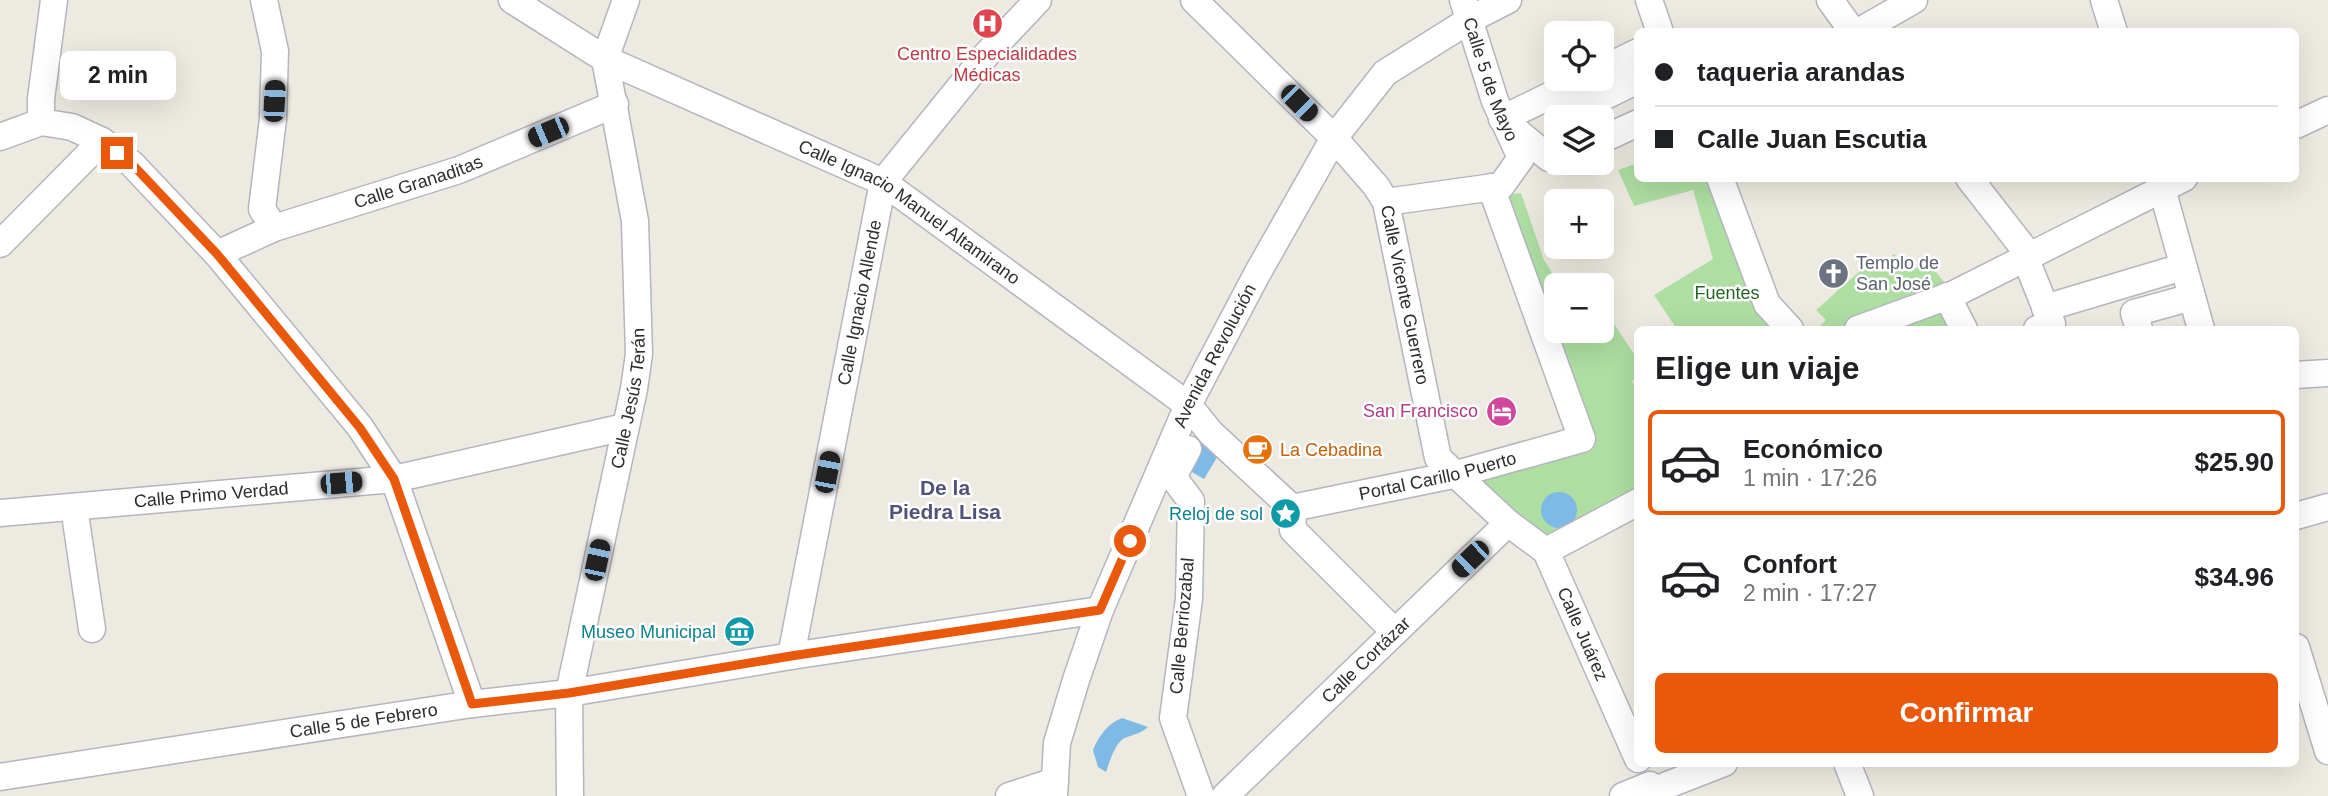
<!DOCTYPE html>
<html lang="es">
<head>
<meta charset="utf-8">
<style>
	:root { --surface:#fff; --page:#f2f2f2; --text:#202124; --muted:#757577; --line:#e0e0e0; --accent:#ea580c }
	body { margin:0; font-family:Helvetica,sans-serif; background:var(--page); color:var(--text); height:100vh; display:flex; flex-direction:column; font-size:26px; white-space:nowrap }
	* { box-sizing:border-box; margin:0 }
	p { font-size:23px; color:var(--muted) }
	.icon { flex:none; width:38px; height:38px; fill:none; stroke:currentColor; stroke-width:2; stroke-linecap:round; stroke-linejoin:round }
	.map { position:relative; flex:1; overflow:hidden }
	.side { position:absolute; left:1634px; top:326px; width:665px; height:441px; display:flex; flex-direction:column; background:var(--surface); border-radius:10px; box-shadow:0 7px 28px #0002 }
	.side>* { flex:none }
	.hud { position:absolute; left:1634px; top:28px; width:665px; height:154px; border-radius:10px; box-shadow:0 7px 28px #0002; display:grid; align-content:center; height:154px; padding:0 21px; background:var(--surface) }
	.tools { position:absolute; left:1544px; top:21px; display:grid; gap:14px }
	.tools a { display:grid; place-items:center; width:70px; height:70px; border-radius:10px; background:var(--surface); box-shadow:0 7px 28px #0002; font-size:35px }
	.end { position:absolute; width:32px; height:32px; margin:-16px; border:9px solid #ea580c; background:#fff; box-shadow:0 0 0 4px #fff }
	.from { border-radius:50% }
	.bubble { position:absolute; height:49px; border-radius:10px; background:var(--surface); box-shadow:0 7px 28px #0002; font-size:23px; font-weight:700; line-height:49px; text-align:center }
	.car { position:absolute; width:21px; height:42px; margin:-21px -10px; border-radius:9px; box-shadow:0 0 5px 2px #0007; background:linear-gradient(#222 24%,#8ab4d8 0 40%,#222 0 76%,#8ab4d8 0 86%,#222 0) }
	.hud b { display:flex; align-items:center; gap:24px; height:66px; font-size:26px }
	.hud b+b { border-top:2px solid var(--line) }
	.hud i { width:18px; height:18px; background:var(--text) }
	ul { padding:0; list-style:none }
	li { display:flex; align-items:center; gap:21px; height:105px; margin:0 14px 10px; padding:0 7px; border:4px solid transparent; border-radius:10px }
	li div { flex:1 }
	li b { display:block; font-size:26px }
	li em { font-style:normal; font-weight:700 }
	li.active { border-color:var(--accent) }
	li>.icon { width:63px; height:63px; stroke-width:1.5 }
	h2 { padding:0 21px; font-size:32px; line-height:84px }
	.cta { display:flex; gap:14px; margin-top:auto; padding:14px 21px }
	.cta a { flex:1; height:80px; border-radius:10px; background:var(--accent); color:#fff; font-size:28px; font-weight:700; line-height:80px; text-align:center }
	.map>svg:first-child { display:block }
	.green { fill:#aedea2; fill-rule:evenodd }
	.water { fill:#7ebae5 }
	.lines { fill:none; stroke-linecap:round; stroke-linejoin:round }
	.minor-casing { stroke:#b4b5bf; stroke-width:29 }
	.minor { stroke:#fff; stroke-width:26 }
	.route { stroke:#ea580c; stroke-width:9 }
	.labels { text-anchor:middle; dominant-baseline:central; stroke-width:5; stroke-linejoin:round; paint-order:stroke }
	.health-label { font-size:18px; fill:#be3a42; stroke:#fff }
	.street-label { font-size:18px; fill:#2d2d2d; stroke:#fff }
	.worship-label { font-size:18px; fill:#5b616d; stroke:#fff; text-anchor:start }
	.park-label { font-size:18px; fill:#256522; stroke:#fff }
	.hotel-label { font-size:18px; fill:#b23c85; stroke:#fff; text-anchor:end }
	.food-label { font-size:18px; fill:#c56008; stroke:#fff; text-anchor:start }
	.culture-label { font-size:18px; fill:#0d838f; stroke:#fff; text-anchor:end }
	.quarter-label { font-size:21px; font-weight:bold; fill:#50527a; stroke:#fff }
</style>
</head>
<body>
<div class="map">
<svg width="2328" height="796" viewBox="0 0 2328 796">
	<rect width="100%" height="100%" fill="#edeae1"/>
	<path class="green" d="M1638,163V178L1721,179L1768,297L1800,329H1677L1654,295L1713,259L1693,190L1634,206L1618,170Z
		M1521,193L1544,260L1560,285H1556V331H1590L1593,335L1612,321L1638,360V377L1632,381L1638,391V501L1552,544L1506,515L1476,475L1582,439L1507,195ZM1560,493L1566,494L1563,528L1552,527L1547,523L1544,501L1554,494Z
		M1894,254L1911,272L1926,260L1954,294L1968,329H1817L1826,320L1816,310L1871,261L1879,267Z"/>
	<path class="water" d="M1203,438L1222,449L1204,479L1185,468Z
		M1541 510a18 18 0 1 1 36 0a18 18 0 1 1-36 0Z
		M1122,718L1148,727C1141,733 1136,734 1127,737C1115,741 1110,761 1106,772L1098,767L1093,750C1099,736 1107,724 1122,718Z"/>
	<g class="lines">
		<defs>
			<g id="minor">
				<path d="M264,0L275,51L273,119L262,209L274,228"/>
				<path id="s1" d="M512,0L605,59L883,182L1188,405L1211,433L1292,508L1293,530L1395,632"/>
				<path id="s2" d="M1194,0L1334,138L1376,186L1386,202L1438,458L1508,523L1546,551L1638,759"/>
				<path id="s3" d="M1463,0L1495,101L1521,158"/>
				<path d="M1649,0L1660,32"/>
				<path d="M1830,0L1853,32"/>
				<path d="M2104,0L2114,32"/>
				<path d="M1858,32L1914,0"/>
				<path d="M1601,70L1638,52"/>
				<path d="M1562,117L1638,80"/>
				<path d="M41,122V99L54,0"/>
				<path d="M2296,125L2328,110"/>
				<path d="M0,137L41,122L72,127L102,141L132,164L217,254L360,427L394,479L472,704"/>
				<path d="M1601,140L1638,123"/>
				<path d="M1556,160L1549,158L1502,119L1584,79"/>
				<path d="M1720,178L1767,304L1790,329"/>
				<path d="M1969,178L2029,255"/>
				<path d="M2159,178L2201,329"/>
				<path d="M1386,202L1501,186L1521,158"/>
				<path d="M0,244L102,141"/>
				<path id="s4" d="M217,254L274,228L459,170L615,104"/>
				<path d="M2025,257L2052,324L2037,329"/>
				<path d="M1947,296L1964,329"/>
				<path d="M2045,308L2169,271"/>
				<path d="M1858,329L1954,294L2184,178"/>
				<path d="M2139,329L2134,313L2192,297"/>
				<path d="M2296,375L2328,373"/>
				<path d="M1188,449L1173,477L1191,501L1189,599L1173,718L1201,796"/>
				<path d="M74,507L92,629"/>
				<path id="s5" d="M1292,508L1453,475L1582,439L1491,187"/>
				<path id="s6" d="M0,513L394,479L625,427"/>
				<path d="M2296,516L2328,507"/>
				<path d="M1546,551L1638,502"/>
				<path d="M2296,647L2328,751"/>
				<path id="s7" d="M791,656L883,182L986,55L1038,0"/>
				<path d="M1847,763L1860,796"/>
				<path id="s8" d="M0,777L472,704L569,693L791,656L1100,610"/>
				<path d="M1652,791L1724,763"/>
				<path id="s9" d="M570,796L569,693L634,389L639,354L635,221L605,59L626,0"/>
				<path d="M1009,796L1055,781"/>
				<path id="s10" d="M1054,796L1057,743L1076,680L1100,610L1188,405L1257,274L1334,138L1385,73L1471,19L1508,0"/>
				<path id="s11" d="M1225,796L1508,523"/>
				<path d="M1623,796L1650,785"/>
			</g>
		</defs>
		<use href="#minor" class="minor-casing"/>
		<use href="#minor" class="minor"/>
	</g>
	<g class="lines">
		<path class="route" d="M117,153L132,164L217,254L360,428L394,479L472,704L569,693L791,656L1100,610L1130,541"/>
	</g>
	<defs>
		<symbol id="hospital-disc" viewBox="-11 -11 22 22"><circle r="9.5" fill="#e0444e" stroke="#fff"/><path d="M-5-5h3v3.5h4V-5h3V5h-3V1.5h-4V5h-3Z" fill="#fff"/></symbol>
		<symbol id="church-disc" viewBox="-11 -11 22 22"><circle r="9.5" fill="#6b7280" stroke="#fff"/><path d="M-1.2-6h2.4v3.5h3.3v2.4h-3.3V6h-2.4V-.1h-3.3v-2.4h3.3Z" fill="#fff"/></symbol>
		<symbol id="hotel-disc" viewBox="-11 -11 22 22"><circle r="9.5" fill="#d1479c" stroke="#fff"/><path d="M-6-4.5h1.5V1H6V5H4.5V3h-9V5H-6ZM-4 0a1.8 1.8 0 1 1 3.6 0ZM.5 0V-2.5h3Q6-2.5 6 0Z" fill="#fff"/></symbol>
		<symbol id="cafe-disc" viewBox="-11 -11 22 22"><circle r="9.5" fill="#e8710a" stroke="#fff"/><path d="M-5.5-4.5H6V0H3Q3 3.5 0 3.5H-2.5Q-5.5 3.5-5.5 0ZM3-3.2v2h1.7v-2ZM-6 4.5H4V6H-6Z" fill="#fff"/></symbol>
		<symbol id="sight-disc" viewBox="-11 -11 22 22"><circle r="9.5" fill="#0f9aa8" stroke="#fff"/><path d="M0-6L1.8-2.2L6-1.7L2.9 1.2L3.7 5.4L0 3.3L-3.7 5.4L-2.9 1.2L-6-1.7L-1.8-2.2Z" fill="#fff"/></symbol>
		<symbol id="museum-disc" viewBox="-11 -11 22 22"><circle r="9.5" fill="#0f9aa8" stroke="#fff"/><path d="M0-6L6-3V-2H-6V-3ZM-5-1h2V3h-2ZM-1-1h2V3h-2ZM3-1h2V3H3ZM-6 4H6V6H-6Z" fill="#fff"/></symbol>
	</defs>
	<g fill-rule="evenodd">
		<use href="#hospital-disc" x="970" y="6" width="35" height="35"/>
		<use href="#church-disc" x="1816" y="256" width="35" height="35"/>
		<use href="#hotel-disc" x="1484" y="394" width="35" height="35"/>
		<use href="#cafe-disc" x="1240" y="432" width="35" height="35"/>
		<use href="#sight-disc" x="1268" y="496" width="35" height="35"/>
		<use href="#museum-disc" x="722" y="614" width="35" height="35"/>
	</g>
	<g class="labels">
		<g class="health-label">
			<text x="987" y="54">Centro Especialidades<tspan x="987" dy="21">Médicas</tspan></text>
		</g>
		<g class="street-label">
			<text stroke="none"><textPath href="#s3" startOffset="84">Calle 5 de Mayo</textPath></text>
			<text stroke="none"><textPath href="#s4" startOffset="214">Calle Granaditas</textPath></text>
			<text stroke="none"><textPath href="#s1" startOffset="452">Calle Ignacio Manuel Altamirano</textPath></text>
			<text stroke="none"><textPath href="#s2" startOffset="374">Calle Vicente Guerrero</textPath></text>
			<text stroke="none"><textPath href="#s7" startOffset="360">Calle Ignacio Allende</textPath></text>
			<text stroke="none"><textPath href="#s10" startOffset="472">Avenida Revolución</textPath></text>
			<text stroke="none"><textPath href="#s9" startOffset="404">Calle Jesús Terán</textPath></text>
			<text stroke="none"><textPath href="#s5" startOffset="149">Portal Carillo Puerto</textPath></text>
			<text stroke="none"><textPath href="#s6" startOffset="212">Calle Primo Verdad</textPath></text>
			<text transform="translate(1182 626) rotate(-85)">Calle Berriozabal</text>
			<text stroke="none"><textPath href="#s2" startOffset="774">Calle Juárez</textPath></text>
			<text stroke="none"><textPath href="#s11" startOffset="196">Calle Cortázar</textPath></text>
			<text stroke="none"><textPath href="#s8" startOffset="368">Calle 5 de Febrero</textPath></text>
		</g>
		<g class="worship-label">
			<text x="1856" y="263">Templo de<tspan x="1856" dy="21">San José</tspan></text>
		</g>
		<g class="park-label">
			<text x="1727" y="293">Fuentes</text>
		</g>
		<g class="hotel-label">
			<text x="1478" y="411">San Francisco</text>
		</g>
		<g class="food-label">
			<text x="1280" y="450">La Cebadina</text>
		</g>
		<g class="culture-label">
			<text x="1263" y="514">Reloj de sol</text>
			<text x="716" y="632">Museo Municipal</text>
		</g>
		<g class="quarter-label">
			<text x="945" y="487">De la<tspan x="945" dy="24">Piedra Lisa</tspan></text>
		</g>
	</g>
</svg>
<div class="tools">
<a><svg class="icon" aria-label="locate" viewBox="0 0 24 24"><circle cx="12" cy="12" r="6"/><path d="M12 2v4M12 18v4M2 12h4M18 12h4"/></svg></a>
<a><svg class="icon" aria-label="layers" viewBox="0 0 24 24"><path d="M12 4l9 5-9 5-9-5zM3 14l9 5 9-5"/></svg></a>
<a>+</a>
<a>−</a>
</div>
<i class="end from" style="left:1130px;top:541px"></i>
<i class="end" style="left:117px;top:153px"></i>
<div class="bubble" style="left:60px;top:51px;width:116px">2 min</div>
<i class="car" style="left:274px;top:101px;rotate:3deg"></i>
<i class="car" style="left:1299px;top:103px;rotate:135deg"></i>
<i class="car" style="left:548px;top:132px;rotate:247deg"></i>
<i class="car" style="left:827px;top:472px;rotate:11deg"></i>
<i class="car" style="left:341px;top:483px;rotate:85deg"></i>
<i class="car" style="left:1470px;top:559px;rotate:226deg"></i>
<i class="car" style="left:597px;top:560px;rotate:12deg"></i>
<div class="hud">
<b><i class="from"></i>taqueria arandas</b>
<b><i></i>Calle Juan Escutia</b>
</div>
<section class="side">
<h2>Elige un viaje</h2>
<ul>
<li class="active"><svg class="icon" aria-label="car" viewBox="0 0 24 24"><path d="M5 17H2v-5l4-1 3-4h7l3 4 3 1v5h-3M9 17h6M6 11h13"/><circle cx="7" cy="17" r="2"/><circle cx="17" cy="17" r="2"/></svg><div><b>Económico</b><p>1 min · 17:26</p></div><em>$25.90</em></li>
<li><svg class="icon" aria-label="car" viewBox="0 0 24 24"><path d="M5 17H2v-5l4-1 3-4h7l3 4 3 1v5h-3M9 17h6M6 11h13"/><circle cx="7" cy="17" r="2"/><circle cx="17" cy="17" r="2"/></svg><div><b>Confort</b><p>2 min · 17:27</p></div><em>$34.96</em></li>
</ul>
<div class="cta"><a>Confirmar</a></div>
</section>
</div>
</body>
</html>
